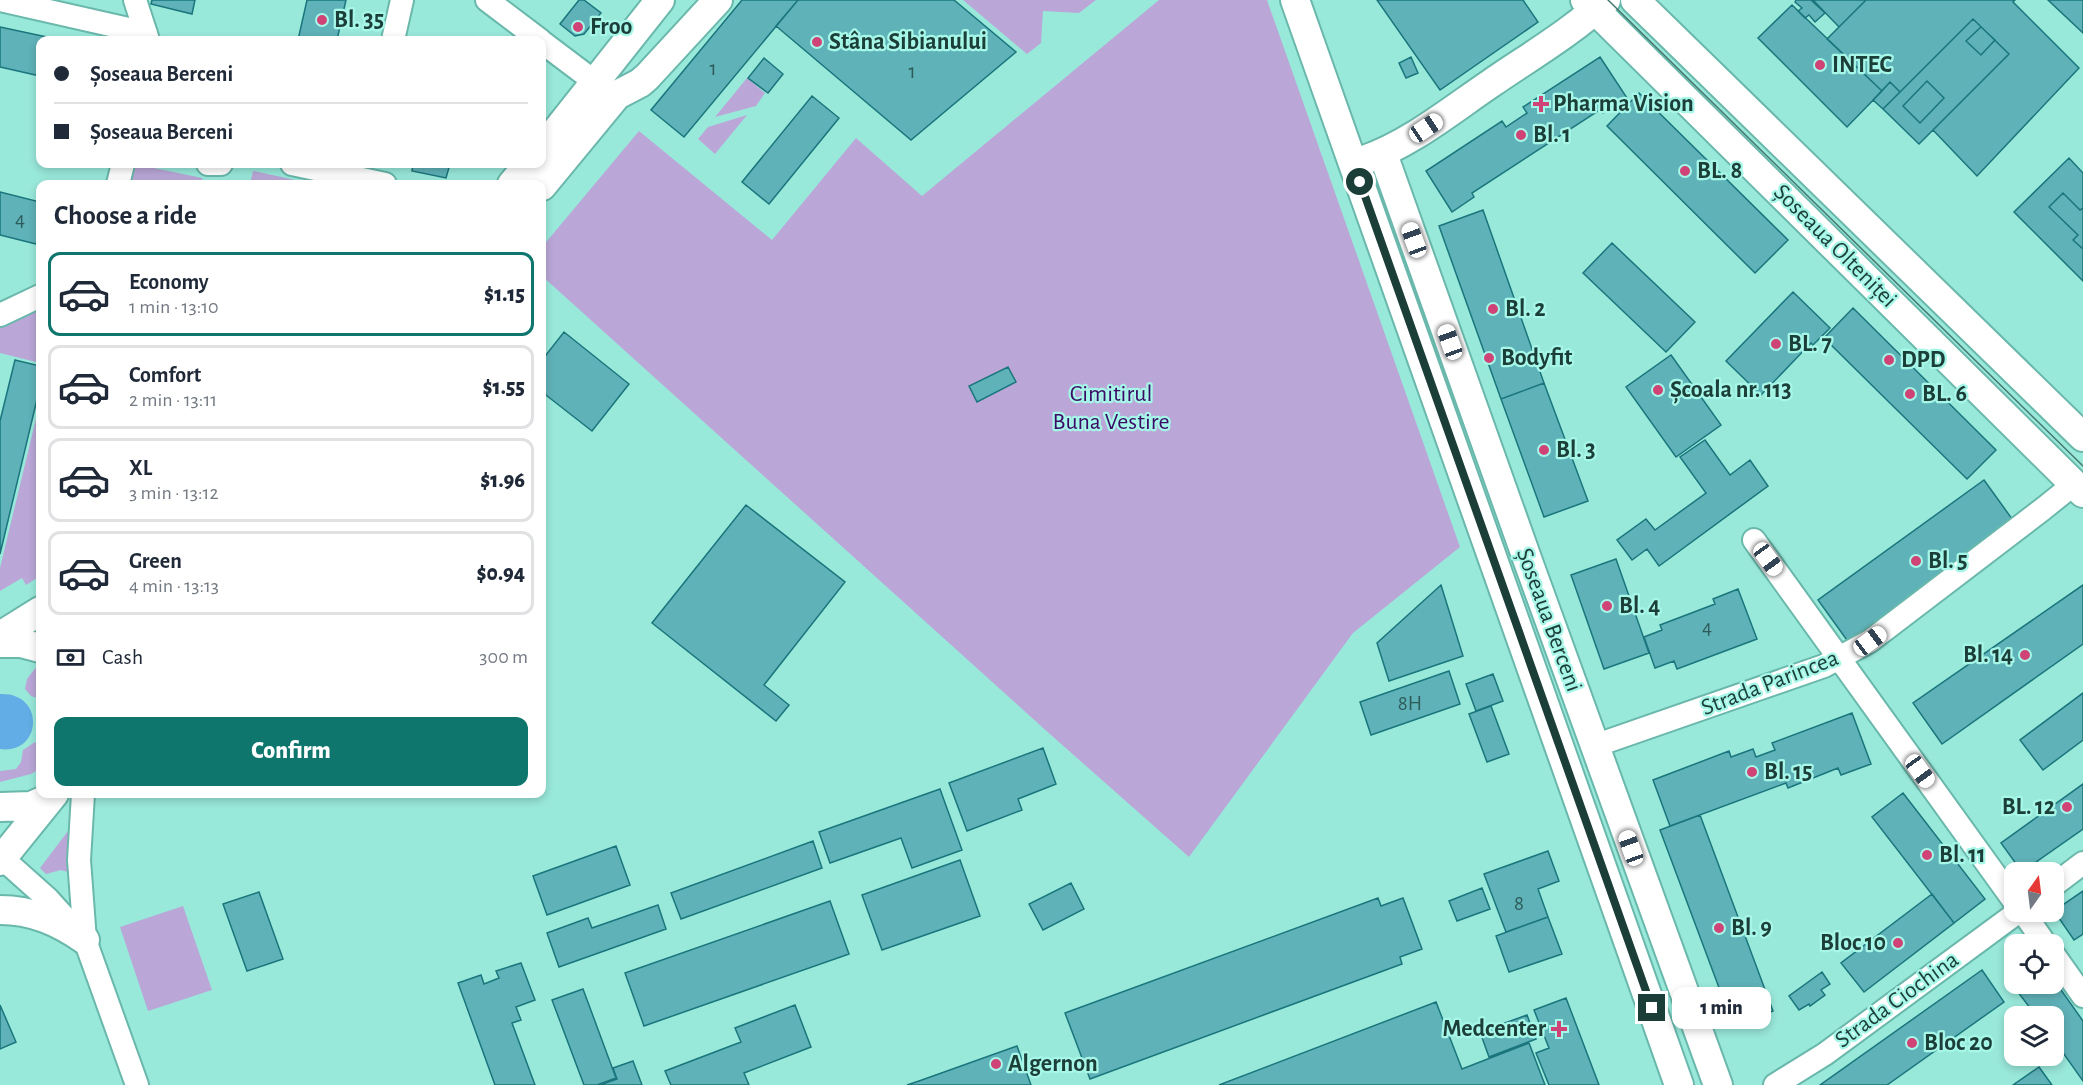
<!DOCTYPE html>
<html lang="en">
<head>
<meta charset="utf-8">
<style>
	:root { --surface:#fff; --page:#f6f6f7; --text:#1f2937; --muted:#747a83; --line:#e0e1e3; --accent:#0f766e }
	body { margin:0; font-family:"Alegreya Sans",sans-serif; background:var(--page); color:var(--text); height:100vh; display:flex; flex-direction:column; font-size:22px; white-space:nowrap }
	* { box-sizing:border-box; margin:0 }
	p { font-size:20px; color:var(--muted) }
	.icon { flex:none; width:33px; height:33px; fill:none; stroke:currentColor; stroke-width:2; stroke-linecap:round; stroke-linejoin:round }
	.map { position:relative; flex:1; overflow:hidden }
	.drawer { position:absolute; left:36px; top:180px; width:510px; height:618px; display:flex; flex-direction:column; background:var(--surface); border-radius:12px; box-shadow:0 3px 9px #0003 }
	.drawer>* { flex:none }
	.hud { position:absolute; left:36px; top:36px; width:510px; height:132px; border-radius:12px; box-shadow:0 3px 9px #0003; display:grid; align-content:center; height:132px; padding:0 18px; background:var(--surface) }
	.needle { width:39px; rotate:14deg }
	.buttons { position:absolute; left:2004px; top:862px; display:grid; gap:12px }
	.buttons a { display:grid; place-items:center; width:60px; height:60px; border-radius:12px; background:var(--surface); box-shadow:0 3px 9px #0003; font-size:30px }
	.end { position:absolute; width:27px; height:27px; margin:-14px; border:8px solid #1c3e39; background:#fff; box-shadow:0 0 0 3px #fff }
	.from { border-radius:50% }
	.bubble { position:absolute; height:42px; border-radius:12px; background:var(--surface); box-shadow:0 3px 9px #0003; font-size:20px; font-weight:800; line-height:42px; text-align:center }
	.car { position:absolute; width:18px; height:36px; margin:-18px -9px; border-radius:8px; box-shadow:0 0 4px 2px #0007; background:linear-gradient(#fff 24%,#345 0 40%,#fff 0 76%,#345 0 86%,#fff 0) }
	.hud b { display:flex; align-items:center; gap:21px; height:57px; font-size:22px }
	.hud b+b { border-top:2px solid var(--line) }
	.hud i { width:15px; height:15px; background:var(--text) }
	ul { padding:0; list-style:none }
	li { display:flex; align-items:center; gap:18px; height:84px; margin:0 12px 9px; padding:0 6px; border:3px solid var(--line); border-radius:12px }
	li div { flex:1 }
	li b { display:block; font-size:22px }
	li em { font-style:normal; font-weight:800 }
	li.on { border-color:var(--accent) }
	li>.icon { width:54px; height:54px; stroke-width:1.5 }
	h2 { padding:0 18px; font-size:27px; line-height:72px }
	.pay { display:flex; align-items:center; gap:15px; height:66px; padding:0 18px; font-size:22px }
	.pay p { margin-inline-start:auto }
	.action { display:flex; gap:12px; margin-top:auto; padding:12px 18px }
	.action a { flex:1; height:69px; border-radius:12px; background:var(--accent); color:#fff; font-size:24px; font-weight:800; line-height:69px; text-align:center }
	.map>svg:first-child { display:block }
	.green { fill:#baa7d8 }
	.water { fill:#62ade5 }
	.building { fill:#5fb2b8; stroke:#1a767c; stroke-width:1.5 }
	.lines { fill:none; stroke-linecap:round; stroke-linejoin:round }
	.minor-casing { stroke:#69b8ab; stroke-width:26 }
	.major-casing { stroke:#69b8ab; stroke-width:32 }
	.minor { stroke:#fff; stroke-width:22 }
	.major { stroke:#fff; stroke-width:28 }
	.tram { stroke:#46776f; stroke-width:1.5 }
	.route { stroke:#1c3e39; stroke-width:8 }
	.poi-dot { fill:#cf4376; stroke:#a6f7e8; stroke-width:2 }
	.labels { text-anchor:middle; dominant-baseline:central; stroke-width:4.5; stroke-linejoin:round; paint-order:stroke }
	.number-label { font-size:21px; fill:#2d5b59 }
	.poi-label { font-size:24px; font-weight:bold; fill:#1c3e39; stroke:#a6f7e8; text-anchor:start }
	.street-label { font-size:24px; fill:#1c3e39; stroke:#a6f7e8 }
	.park-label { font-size:24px; fill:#3b0a64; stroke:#a6f7e8 }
</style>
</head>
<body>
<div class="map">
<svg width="2083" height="1085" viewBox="0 0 2083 1085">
	<rect width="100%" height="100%" fill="#99e9db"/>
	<path class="green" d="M963,0H1096L1079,13L1043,11L1041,43L1027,54Z
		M1159,0H1267L1460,547L1353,633L1189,857L1051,735L542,276V247L639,131L772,240L856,138L922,196Z
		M747,78L765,93L756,106L715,117Z
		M747,115L715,154L698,139L708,127Z
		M135,164L202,178L203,184H127L131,167Z
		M253,171H254L313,184H250Z
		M40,303V363L0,353V320Z
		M40,402V576L26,585L22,578L0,591V568Z
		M37,666L40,668V699L31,696L25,689L27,679Z
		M35,742L40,749V769L31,774L0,782V771L16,769L21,762L23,750Z
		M68,831L71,873L61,870L46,874L40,868Z
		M183,906L212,990L148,1011L120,927Z"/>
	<path class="water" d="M0,694C46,692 42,755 0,749Z"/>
	<path class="building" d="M152,0H195L192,14L151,4Z
		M307,0H346L337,40H298Z
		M579,0H584L601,13L584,34L575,36L560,24Z
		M742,0H798L684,137L651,110Z
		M798,0H954L1016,52L911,140L776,26Z
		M1377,0H1523L1538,22L1440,90Z
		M1796,0H1811L1825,13L1815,22L1809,15L1805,18L1798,11L1802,8L1795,2Z
		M1813,0H1866L1839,27Z
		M1866,0H2015L2013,2L2079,68L1977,176L1933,130L2009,54L1973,19L1900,92L1890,82L1882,91L1827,39Z
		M2048,0H2083V33Z
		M1792,5L1882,91L1847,127L1758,38Z
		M1973,19L2009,54L1919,144L1883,109Z
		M0,27L61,40H40V76L0,67Z
		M1981,27L1995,40L1981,55L1966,41Z
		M1411,57L1418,73L1406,78L1399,63Z
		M1600,57L1627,98L1603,113L1601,109L1472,193L1474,197L1452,212L1426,171L1502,121L1506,127L1527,113L1523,107Z
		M764,58L783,74L768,93L748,78Z
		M1927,81L1944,98L1920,123L1903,106Z
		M1890,82L1900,92L1883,109L1873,100Z
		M1639,93L1788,240L1755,273L1607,126Z
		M812,96L839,118L769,204L742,182Z
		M2069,158L2083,173V281L2014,212Z
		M413,164H450L446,178L412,171Z
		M0,192L40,202V245L0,235Z
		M2063,193L2080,210L2083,208V249L2073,240L2078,235L2049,207Z
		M1483,210L1544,383L1501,399L1439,226Z
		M1612,243L1695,322L1666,352L1583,273Z
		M1793,292L1830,328L1813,345L1811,343L1761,395L1726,361Z
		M1853,308L1996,450L1967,479L1824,338Z
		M564,332L629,384L592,431L542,392V360Z
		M1671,355L1721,425L1676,457L1626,387Z
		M15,360L40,366V387L0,554V421Z
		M1008,367L1016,382L977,402L969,386Z
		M1544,383L1588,501L1544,517L1501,399Z
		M1705,440L1730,475L1750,460L1768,486L1659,566L1647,549L1632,560L1617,540L1646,519L1655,530L1706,493L1680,457Z
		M1984,480L2015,523L1849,643L1818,600Z
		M746,505L845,582L764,685L789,705L776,721L652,623Z
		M1616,559L1649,653L1604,669L1571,575Z
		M1441,585L1463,656L1389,681L1377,643Z
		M2083,585V644L1942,744L1913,703Z
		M1738,589L1757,639L1677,669L1674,661L1655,668L1644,637L1662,630L1660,625L1715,604L1713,599Z
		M1449,671L1460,704L1371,735L1360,702Z
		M1493,674L1503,701L1476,711L1466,684Z
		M2083,693V740L2043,770L2020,740Z
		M1491,706L1509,754L1487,762L1469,714Z
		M1852,713L1871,764L1841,775L1838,768L1788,788L1786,783L1670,826L1653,780L1729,751L1731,757L1753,749L1756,757L1775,750L1772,743Z
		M1043,748L1056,784L1018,799L1022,810L967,831L949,783Z
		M2083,784V829L2022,872L2001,843Z
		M940,789L962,850L912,868L901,838L830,863L819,832Z
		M1903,793L1985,899L1954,923L1872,817Z
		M1700,815L1773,1011L1733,1025L1660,830Z
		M813,841L822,868L681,919L671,893Z
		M616,846L630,885L547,915L533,876Z
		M1548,851L1559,881L1538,889L1548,917L1506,932L1484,874Z
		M960,860L980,916L882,950L862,895Z
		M1071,883L1084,909L1043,930L1029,904Z
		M1482,888L1490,909L1457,921L1449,901Z
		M2083,891V934L2074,940L2054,911Z
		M259,892L283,959L247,971L223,904Z
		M1932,894L1954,923L1864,992L1841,963Z
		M1378,898L1381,906L1403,898L1422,949L1400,957L1402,964L1090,1079L1065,1013Z
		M830,901L849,954L644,1026L625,973Z
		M658,905L666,929L559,967L547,933L588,918L592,928Z
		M1548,917L1562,954L1509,972L1496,936Z
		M521,963L535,1000L516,1007L521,1020L512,1023L535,1085H495L458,983L481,975L484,984L499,978L496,971Z
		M1982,970L2004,1002L1887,1085H1820Z
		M1822,972L1830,984L1821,990L1825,995L1810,1006L1809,1004L1799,1010L1789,996Z
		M2054,980L2083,1021V1081L2054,1040V1017H2037L2017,991L2027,984H2054Z
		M583,989L616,1078L597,1085H584L552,1000Z
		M1566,998L1599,1085H1549L1536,1053L1549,1048L1534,1010Z
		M1436,1002L1462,1069L1529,1043L1545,1085H1219Z
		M0,1005L16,1042L0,1049Z
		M795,1005L811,1047L744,1073L749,1085H671L665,1071L741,1042L735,1028Z
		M1527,1015L1536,1039L1489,1057L1480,1032Z
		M1017,1046L1031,1085H907L919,1081Z
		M633,1061L642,1085H600L617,1079L613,1068Z
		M2039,1067L2052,1085H2013Z"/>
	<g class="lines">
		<defs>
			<path id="minor" d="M0,0L146,33
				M135,0L148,40
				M487,0L540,40
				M393,40L402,0
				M542,42L595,82
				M208,164H221
				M292,164L385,184
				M118,184L123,164
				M0,315L40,296
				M1754,540L2014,901
				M1594,746L1824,666L1870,641L2043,509L2074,484
				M83,794L79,860L85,940L137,1085
				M2,858L48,899L76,930
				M2054,885L2083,863
				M2023,912L2046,945
				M2054,955L2083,996
				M1775,1085L1825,1054L2018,912"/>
			<path id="major" d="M1295,0L1679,1085
				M1585,0L2083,493
				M1635,0L2083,437
				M542,149L660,0
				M1383,154L1529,564L1718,1085
				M1364,160C1410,144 1450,111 1490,84C1529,57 1571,33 1606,0
				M512,184L529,164
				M542,186L617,95L640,83L647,77L718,0
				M0,636L40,611
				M0,643H21L40,648
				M0,807L31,806L49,798
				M0,861L54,794
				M0,910C33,910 59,922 85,940"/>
		</defs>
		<use href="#minor" class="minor-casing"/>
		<use href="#major" class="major-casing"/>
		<use href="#minor" class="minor"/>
		<use href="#major" class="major"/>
		<path class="tram" d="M1608,0L2083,466"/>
	</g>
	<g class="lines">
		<path class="route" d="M1360,182L1652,1008"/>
	</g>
	<g class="poi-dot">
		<circle cx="322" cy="20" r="6"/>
		<circle cx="578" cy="27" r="6"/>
		<circle cx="817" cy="42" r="6"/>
		<circle cx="1820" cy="65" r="6"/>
		<path d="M1538 95h6v6h6v6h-6v6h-6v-6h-6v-6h6z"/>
		<circle cx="1521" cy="135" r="6"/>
		<circle cx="1685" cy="171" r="6"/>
		<circle cx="1493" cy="309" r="6"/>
		<circle cx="1776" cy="344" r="6"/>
		<circle cx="1489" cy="358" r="6"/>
		<circle cx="1889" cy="360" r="6"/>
		<circle cx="1658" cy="390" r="6"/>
		<circle cx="1910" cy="394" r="6"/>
		<circle cx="1544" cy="450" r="6"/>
		<circle cx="1916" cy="561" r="6"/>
		<circle cx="1607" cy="606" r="6"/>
		<circle cx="2025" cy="655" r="6"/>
		<circle cx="1752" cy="772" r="6"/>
		<circle cx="2067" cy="807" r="6"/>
		<circle cx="1927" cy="855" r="6"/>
		<circle cx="1719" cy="928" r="6"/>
		<circle cx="1898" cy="943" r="6"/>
		<path d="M1556 1020h6v6h6v6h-6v6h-6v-6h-6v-6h6z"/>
		<circle cx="1912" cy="1043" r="6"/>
		<circle cx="996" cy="1064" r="6"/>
	</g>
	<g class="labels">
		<g class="number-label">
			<text x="713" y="68">1</text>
			<text x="912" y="71">1</text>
			<text x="20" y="219">4</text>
			<text x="1707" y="627">4</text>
			<text x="1410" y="703">8H</text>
			<text x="1519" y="903">8</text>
		</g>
		<g class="poi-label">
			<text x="334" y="20">Bl. 35</text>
			<text x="590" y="27">Froo</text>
			<text x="829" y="42">Stâna Sibianului</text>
			<text x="1832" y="65">INTEC</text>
			<text x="1553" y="104">Pharma Vision</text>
			<text x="1533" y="135">Bl. 1</text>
			<text x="1697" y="171">BL. 8</text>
			<text x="1505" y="309">Bl. 2</text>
			<text x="1788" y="344">BL. 7</text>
			<text x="1501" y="358">Bodyfit</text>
			<text x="1901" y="360">DPD</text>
			<text x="1670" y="390">Școala nr. 113</text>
			<text x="1922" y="394">BL. 6</text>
			<text x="1556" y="450">Bl. 3</text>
			<text x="1928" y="561">Bl. 5</text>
			<text x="1619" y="606">Bl. 4</text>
			<text x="2013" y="655" text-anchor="end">Bl. 14</text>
			<text x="1764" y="772">Bl. 15</text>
			<text x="2055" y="807" text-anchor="end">BL. 12</text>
			<text x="1939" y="855">Bl. 11</text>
			<text x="1731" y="928">Bl. 9</text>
			<text x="1886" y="943" text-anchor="end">Bloc 10</text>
			<text x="1546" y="1029" text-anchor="end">Medcenter</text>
			<text x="1924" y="1043">Bloc 20</text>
			<text x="1008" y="1064">Algernon</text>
		</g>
		<g class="street-label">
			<text transform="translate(1835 246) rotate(45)">Șoseaua Olteniței</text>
			<text transform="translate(1549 620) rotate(70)">Șoseaua Berceni</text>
			<text transform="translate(1770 683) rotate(-21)">Strada Parincea</text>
			<text transform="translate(1897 1000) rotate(-36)">Strada Ciochina</text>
		</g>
		<g class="park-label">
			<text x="1111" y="394">Cimitirul<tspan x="1111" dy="28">Buna Vestire</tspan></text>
		</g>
	</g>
</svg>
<div class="buttons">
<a><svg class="needle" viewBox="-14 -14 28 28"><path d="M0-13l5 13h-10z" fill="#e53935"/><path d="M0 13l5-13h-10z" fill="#747a83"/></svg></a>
<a><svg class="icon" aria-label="locate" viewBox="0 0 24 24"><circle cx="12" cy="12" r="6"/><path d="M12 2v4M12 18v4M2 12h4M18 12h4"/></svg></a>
<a><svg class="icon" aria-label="layers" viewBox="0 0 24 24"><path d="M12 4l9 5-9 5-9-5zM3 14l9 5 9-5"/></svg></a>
</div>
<i class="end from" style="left:1360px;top:182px"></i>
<i class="end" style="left:1652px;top:1008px"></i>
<div class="bubble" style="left:1672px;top:987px;width:99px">1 min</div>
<i class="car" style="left:1426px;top:128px;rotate:56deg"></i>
<i class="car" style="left:1414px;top:240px;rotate:340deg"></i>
<i class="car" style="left:1450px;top:342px;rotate:340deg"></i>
<i class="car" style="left:1768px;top:559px;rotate:144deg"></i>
<i class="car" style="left:1870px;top:641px;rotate:53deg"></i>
<i class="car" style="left:1920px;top:771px;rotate:144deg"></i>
<i class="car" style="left:1631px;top:848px;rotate:340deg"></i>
<div class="hud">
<b><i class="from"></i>Șoseaua Berceni</b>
<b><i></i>Șoseaua Berceni</b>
</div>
<section class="drawer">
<h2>Choose a ride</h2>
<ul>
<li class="on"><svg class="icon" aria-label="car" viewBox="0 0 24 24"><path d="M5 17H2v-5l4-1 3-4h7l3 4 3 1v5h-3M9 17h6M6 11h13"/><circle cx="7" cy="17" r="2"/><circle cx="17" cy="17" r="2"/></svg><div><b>Economy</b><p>1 min · 13:10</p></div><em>$1.15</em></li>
<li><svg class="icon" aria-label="car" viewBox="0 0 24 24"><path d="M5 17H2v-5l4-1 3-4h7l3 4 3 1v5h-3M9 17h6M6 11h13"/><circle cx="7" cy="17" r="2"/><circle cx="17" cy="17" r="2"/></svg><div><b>Comfort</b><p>2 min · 13:11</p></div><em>$1.55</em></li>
<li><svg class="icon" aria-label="car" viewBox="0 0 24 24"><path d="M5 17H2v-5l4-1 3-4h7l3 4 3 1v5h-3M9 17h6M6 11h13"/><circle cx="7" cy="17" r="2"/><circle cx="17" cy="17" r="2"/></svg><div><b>XL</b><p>3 min · 13:12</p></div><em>$1.96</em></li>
<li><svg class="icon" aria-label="car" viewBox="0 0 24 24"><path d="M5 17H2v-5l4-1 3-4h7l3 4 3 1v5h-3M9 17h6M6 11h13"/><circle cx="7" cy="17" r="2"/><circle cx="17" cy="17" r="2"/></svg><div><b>Green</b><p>4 min · 13:13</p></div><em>$0.94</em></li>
</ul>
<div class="pay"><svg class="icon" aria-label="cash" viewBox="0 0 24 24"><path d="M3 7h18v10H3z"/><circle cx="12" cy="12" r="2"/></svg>Cash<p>300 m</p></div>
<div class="action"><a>Confirm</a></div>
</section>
</div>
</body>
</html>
